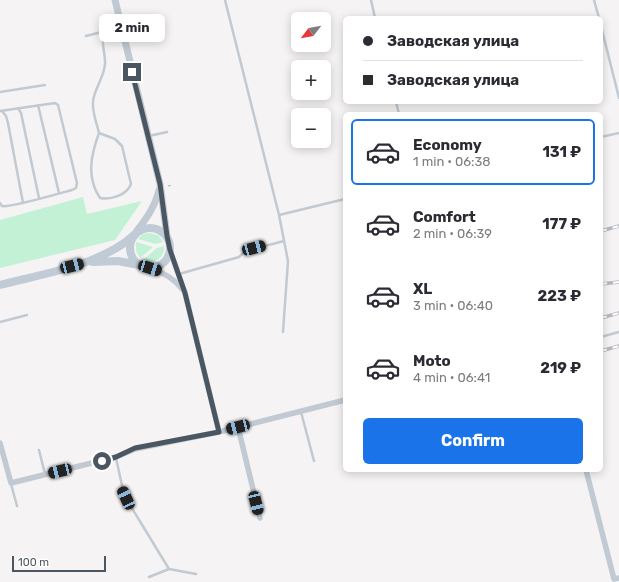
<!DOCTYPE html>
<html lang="en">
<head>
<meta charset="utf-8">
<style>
	:root { --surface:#fff; --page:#f2f2f3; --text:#2b2b33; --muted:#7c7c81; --line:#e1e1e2; --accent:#1a73e8 }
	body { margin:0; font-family:Rubik,sans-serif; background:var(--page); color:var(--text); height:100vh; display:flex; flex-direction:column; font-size:15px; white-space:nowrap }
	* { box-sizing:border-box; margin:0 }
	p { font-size:13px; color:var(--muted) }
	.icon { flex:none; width:22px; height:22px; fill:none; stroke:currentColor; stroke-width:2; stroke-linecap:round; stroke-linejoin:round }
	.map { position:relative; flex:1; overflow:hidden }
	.panel { position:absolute; left:343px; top:112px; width:260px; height:360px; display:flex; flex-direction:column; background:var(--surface); border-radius:6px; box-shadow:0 2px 10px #0003 }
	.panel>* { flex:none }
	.hud { position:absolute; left:343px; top:16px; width:260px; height:88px; border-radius:6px; box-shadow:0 2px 10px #0003; display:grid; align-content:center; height:88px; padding:0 20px; background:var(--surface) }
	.needle { width:26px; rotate:239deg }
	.controls { position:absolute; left:291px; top:12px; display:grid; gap:8px }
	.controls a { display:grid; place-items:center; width:40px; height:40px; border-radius:6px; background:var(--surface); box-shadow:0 2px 10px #0003; font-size:20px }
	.scale { position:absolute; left:12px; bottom:10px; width:94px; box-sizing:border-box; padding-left:4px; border:2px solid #4a5661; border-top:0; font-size:11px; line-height:14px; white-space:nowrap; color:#4a5661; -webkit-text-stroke:3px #fff; paint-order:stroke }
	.end { position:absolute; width:18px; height:18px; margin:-9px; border:5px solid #4a5661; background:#fff; box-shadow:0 0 0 2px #fff }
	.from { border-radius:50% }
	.bubble { position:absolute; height:28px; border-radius:6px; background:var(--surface); box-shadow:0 2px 10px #0003; font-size:13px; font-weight:700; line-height:28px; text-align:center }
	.car { position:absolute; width:12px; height:24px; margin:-12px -6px; border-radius:5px; box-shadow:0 0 3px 1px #0007; background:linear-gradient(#222 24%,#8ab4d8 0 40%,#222 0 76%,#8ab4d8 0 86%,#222 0) }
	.hud b { display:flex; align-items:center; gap:14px; height:38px; font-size:15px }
	.hud b+b { border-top:1px solid var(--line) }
	.hud i { width:10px; height:10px; background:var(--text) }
	ul { padding:7px 0 0; list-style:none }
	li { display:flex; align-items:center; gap:12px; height:66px; margin:0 8px 6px; padding:0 12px; border:2px solid transparent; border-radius:6px }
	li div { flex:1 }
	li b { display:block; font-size:15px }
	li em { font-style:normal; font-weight:700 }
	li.current { border-color:var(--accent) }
	li>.icon { width:36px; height:36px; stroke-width:1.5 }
	.button { display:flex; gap:8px; margin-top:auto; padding:8px 20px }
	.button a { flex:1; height:46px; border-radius:6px; background:var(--accent); color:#fff; font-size:16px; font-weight:700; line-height:46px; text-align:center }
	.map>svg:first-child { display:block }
	.green { fill:#c3f1d5 }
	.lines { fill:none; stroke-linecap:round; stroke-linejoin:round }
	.path { stroke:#7ad0a6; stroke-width:1; stroke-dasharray:3 2; stroke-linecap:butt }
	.service { stroke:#c1cad2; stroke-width:2.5 }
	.minor { stroke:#c1cad2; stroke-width:5.5 }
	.tertiary { stroke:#c1cad2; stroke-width:7 }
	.secondary { stroke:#c1cbd6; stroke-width:8 }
	.rail-casing { stroke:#b5b8bd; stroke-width:3.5 }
	.rail { stroke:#fff; stroke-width:2; stroke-dasharray:6; stroke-linecap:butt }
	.route { stroke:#4a5661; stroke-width:5 }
</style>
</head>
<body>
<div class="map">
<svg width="619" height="582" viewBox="0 0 619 582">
	<rect width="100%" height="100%" fill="#f5f3f3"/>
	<path class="green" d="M83,197L87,214L142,201L115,240L0,268V220Z
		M148,233L158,235L163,242L156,244L138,239L143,234Z
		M136,242L153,247L140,258L136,251Z
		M164,246C165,258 154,265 143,260L157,248Z"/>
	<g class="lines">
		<path class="path" d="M168,186L173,185"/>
		<path class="service" d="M225,0L279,215
			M371,0L375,18
			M594,0L599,18
			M601,26L619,98
			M86,36L121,27
			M0,92L45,85
			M396,102L399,114
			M38,105L59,193
			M18,108L21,113L39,198
			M0,111L55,103L58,105L77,183L76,188L72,190C60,193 10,208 2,206L0,203
			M2,111L6,116L8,123L23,203
			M99,133C91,155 86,177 100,198C111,200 127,195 131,184L122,146L115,139L99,133C97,124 92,112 93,102C94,89 104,78 105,64C106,53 99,41 106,31
			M149,136L167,132
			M601,137L619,133
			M179,274L239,257L245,251L284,241
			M0,322L27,315
			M283,332L288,261L279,215L345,199
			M601,337L619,332
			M301,412L314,461
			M39,450L45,474
			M116,458L123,490L130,505L169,569L196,574
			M11,484L17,506
			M149,577L169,569"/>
		<path class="minor" d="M170,250L185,293L219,432
			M150,268C162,272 174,278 182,289
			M238,427L260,518
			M0,443L11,483L116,457L135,449L219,432L345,400
			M586,470L614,579L619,578"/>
		<path class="tertiary" d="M115,0L160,184L167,236
			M136,232C146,219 155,207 159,190"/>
		<path class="secondary" d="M130 248a20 20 0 1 1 40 0a20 20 0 1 1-40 0Z
			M93,262L118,261L139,265
			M0,285C42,274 102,265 134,235"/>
		<defs>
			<path id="rail" d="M601,231L619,226
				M601,284L619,282
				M601,318L619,313
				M601,351L619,346"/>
		</defs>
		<use href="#rail" class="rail-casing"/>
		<use href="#rail" class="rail"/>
	</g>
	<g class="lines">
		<path class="route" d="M102,461L116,457L135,448L219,432L185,293L170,250L167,236L160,184L132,72"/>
	</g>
</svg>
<div class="controls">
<a><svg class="needle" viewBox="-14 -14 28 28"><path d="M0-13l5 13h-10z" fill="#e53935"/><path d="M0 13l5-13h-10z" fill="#7c7c81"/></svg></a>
<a>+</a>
<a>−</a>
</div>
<div class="scale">100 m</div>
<i class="end from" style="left:102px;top:461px"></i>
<i class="end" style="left:132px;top:72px"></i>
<div class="bubble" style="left:99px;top:14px;width:66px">2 min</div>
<i class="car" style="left:254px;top:248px;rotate:75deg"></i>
<i class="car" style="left:72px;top:266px;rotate:76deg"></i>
<i class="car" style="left:150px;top:268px;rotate:107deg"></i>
<i class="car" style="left:238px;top:427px;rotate:256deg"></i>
<i class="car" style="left:60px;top:471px;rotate:256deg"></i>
<i class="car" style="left:126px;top:498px;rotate:335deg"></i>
<i class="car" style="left:256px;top:503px;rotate:166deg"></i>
<div class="hud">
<b><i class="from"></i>Заводская улица</b>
<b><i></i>Заводская улица</b>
</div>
<section class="panel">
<ul>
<li class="current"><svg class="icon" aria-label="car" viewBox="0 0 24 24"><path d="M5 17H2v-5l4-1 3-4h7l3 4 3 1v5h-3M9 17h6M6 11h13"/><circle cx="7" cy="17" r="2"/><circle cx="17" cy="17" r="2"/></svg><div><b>Economy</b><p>1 min · 06:38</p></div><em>131 ₽</em></li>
<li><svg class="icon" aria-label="car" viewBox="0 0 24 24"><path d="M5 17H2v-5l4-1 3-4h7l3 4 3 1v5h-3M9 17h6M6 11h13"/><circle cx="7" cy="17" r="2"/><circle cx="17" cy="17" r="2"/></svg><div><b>Comfort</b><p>2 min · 06:39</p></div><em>177 ₽</em></li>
<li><svg class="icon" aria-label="car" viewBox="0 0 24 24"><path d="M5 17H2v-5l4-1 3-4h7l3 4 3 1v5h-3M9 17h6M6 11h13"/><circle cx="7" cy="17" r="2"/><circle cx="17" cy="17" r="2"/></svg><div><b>XL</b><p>3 min · 06:40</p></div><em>223 ₽</em></li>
<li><svg class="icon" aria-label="car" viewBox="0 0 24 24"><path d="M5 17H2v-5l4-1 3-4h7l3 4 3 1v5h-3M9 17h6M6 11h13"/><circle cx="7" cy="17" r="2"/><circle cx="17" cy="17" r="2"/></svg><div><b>Moto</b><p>4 min · 06:41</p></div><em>219 ₽</em></li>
</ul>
<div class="button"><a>Confirm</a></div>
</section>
</div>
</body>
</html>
